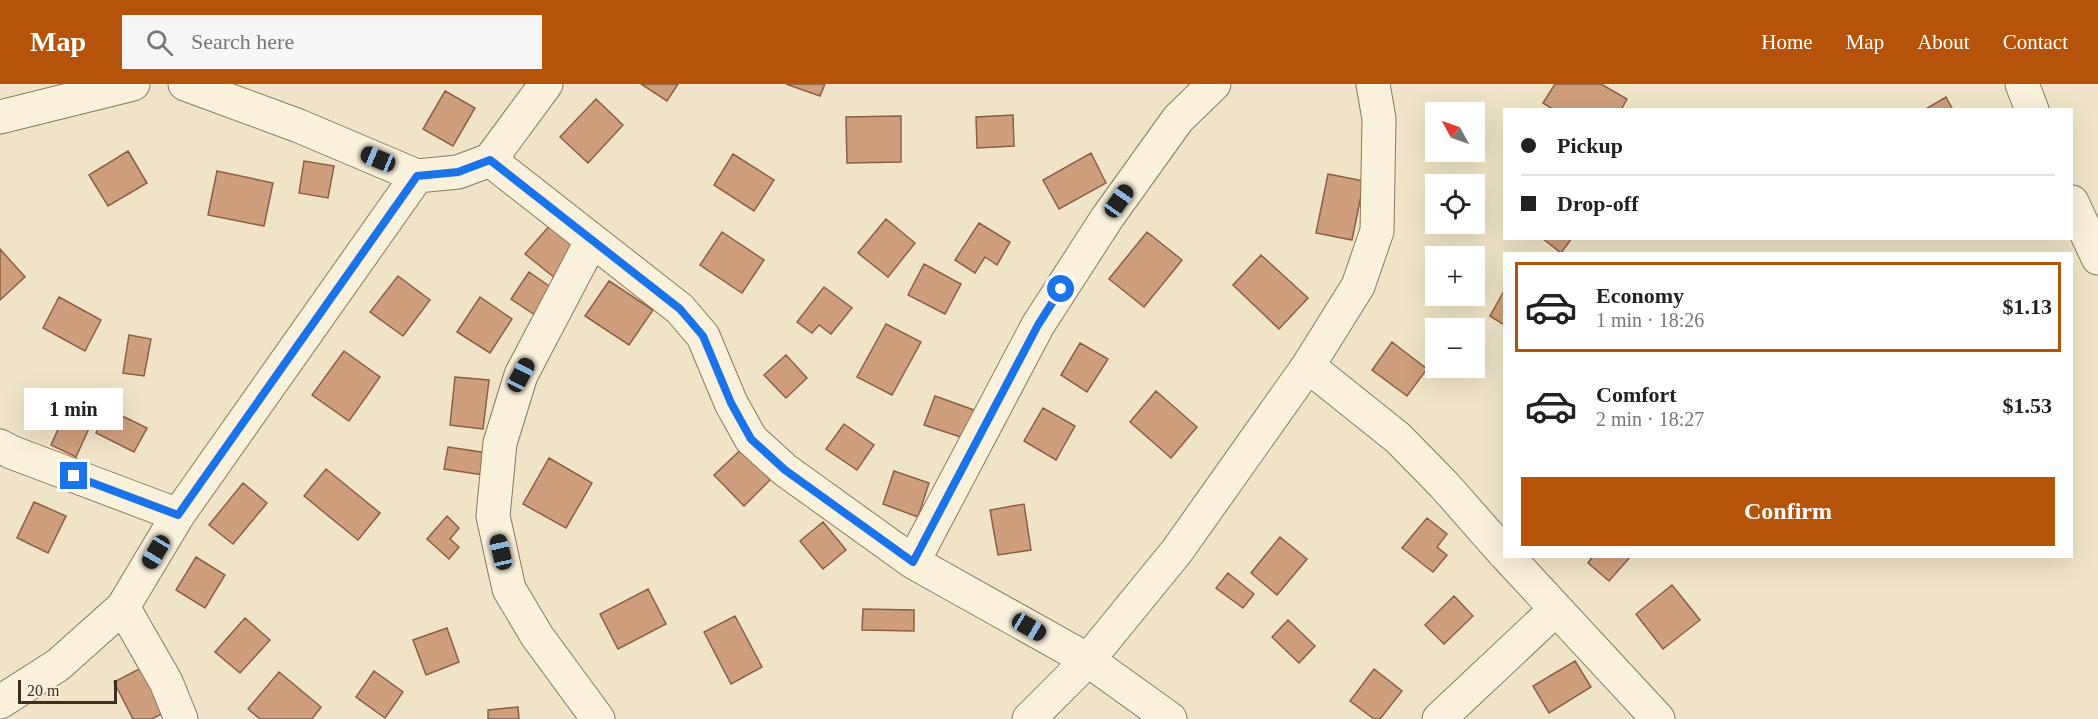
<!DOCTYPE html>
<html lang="en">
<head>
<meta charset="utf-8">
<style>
	:root { --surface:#fff; --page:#f6f6f6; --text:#222; --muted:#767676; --line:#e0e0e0; --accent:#b45309 }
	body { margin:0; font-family:Georgia,serif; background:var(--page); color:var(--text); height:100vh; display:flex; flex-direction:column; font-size:22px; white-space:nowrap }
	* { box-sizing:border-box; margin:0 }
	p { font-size:20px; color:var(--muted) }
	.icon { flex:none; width:33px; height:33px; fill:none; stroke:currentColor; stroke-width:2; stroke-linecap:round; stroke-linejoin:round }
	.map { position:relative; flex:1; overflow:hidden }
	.details { position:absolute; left:1503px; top:168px; width:570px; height:306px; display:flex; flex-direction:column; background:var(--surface); border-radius:0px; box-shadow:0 6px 24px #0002 }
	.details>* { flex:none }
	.hud { position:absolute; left:1503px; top:24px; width:570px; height:132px; border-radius:0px; box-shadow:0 6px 24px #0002; display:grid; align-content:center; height:132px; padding:0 18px; background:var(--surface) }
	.needle { width:39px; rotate:310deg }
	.fabs { position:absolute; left:1425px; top:18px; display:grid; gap:12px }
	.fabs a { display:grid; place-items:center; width:60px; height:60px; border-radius:0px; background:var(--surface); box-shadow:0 6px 24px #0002; font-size:30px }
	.scale { position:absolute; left:18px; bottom:15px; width:99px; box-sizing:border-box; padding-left:6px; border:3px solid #3d2e20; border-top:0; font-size:16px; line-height:21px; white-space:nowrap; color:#3d2e20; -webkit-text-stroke:4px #f7eed8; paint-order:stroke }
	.end { position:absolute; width:27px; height:27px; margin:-14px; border:8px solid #1a73e8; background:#fff; box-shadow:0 0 0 3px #fff }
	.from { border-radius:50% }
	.bubble { position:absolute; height:42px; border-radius:0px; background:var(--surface); box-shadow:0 6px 24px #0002; font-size:20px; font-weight:700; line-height:42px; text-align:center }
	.car { position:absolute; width:18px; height:36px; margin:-18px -9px; border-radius:8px; box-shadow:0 0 4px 2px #0007; background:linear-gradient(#222 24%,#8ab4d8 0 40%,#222 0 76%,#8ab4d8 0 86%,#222 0) }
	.hud b { display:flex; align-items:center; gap:21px; height:57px; font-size:22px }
	.hud b+b { border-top:2px solid var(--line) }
	.hud i { width:15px; height:15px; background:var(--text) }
	ul { padding:10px 0 0; list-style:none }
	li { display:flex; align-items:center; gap:18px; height:90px; margin:0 12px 9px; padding:0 6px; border:3px solid transparent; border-radius:0px }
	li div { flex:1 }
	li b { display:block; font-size:22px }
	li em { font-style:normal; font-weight:700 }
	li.current { border-color:var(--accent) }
	li>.icon { width:54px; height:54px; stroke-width:1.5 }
	.button { display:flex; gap:12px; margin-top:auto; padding:12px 18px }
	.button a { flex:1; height:69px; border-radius:0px; background:var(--accent); color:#fff; font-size:24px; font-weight:700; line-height:69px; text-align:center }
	header { display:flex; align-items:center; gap:36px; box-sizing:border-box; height:84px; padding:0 30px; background:var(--accent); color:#fff }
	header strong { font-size:28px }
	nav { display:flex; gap:33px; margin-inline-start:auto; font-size:21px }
	.search { width:420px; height:54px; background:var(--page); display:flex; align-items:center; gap:15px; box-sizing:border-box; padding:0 21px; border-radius:0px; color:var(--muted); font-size:22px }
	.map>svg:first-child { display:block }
	.building { fill:#cf9f7d; stroke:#8d5f41; stroke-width:1.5 }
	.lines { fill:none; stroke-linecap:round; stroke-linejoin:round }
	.minor-casing { stroke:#8d765c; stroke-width:35 }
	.tertiary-casing { stroke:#8d765c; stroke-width:35 }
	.minor { stroke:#faf1dc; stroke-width:33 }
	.tertiary { stroke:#faf1dc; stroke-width:33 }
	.route { stroke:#1a73e8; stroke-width:8 }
</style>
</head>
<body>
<header>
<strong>Map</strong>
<div class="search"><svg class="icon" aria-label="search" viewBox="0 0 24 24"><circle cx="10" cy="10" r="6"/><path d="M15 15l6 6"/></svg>Search here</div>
<nav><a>Home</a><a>Map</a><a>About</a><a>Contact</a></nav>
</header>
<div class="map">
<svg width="2098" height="635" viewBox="0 0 2098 635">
	<rect width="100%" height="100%" fill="#f0e4c8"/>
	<path class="building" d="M641,0H678L667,17Z
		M786,0H825L820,12Z
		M1555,0H1601L1627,15L1621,26H1554L1543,19Z
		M445,7L475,24L453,62L423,45Z
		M1946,13L1953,26H1924Z
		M596,15L623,41L588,79L560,53Z
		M1013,31L1014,62L977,64L976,33Z
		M901,32V78L847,79L846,33Z
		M128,67L147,99L108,122L89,91Z
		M1091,69L1106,99L1059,125L1043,96Z
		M733,70L774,96L754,127L714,101Z
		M304,77L334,82L328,114L299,109Z
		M217,87L273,99L264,142L208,131Z
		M1328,90L1364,97L1352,156L1316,149Z
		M886,135L915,159L888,193L858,169Z
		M979,139L1010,158L997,181L985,173L975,189L955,176Z
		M551,140L580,164L555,194L525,170Z
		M722,148L764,176L742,209L700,181Z
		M1147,148L1182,176L1144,223L1109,195Z
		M1542,154H1572L1561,169Z
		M0,165L25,193L0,216Z
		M1261,171L1308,214L1279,245L1233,201Z
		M924,180L961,200L945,230L908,211Z
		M529,188L559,209L541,235L511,215Z
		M398,192L430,216L403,252L370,228Z
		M609,197L653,226L629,261L585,232Z
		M824,203L852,224L831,250L819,241L812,249L797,238Z
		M1504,207V241L1490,232Z
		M59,213L101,236L85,267L43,244Z
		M480,213L512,235L490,269L457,248Z
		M886,240L921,258L892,311L857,293Z
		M129,251L151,255L144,292L123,289Z
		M1392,258L1427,285L1407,312L1372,286Z
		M1080,259L1108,275L1087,308L1061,291Z
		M344,267L380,293L349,337L312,311Z
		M786,271L807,294L786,314L764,291Z
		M455,293L489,296L483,345L450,341Z
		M1156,307L1197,343L1171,374L1130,338Z
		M75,308L100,320L76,373L51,361Z
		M935,312L974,326L964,354L924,341Z
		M1043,324L1075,342L1056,376L1024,357Z
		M108,325L147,344L134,368L96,349Z
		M844,340L874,361L857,386L826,365Z
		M748,359L777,389L744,422L714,391Z
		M448,363L494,370L490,392L444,385Z
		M549,374L592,399L566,444L523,420Z
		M326,385L380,429L358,456L304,412Z
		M894,387L929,399L918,433L883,420Z
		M243,399L267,419L233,460L209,441Z
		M34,418L66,432L48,469L17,454Z
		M1024,420L1031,466L998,471L990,426Z
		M447,432L459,444L450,455L459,463L449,475L427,455Z
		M1427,434L1447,450L1437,463L1447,471L1433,488L1402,464Z
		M823,438L846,466L823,485L800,457Z
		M1280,453L1307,475L1277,511L1251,489Z
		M1593,472H1631L1609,497L1588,479Z
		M196,473L225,491L205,524L176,506Z
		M1228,489L1254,510L1243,524L1216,504Z
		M1672,501L1700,536L1663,565L1636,530Z
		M648,505L666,540L618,565L600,530Z
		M1454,512L1473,532L1444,560L1425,541Z
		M863,525L914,526V547L862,546Z
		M735,532L762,583L731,600L704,548Z
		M245,534L270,556L240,589L215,568Z
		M1288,536L1315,562L1299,579L1272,553Z
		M447,544L459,578L426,591L413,556Z
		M1575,577L1591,603L1549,629L1533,602Z
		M143,583L167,627L152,635H133L114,598Z
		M1374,585L1402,607L1380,635H1374L1350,617Z
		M374,587L403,608L385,634L356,613Z
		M279,588L321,623L312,635H260L248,625Z
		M518,623L519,635H488V626Z"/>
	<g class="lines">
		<defs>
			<path id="minor" d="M185,0L299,42L417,92
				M0,33L133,0
				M490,76L680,225L703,252L731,319L751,355L785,386L913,478L1088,576L1170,635
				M592,156L521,291L500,359L493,432L509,505L537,552L598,635
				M1308,282L1398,354L1445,402L1504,469
				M0,362L11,368L178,431
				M1507,472L1658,635
				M913,478L1038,241L1107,134L1178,35L1214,0
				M123,523L166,598L181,635
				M0,618L58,581L123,523L178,431L417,92L458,88L490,76L546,0
				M1029,635L1088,576L1177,467L1308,282L1358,202L1377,147L1379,35L1373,0
				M1439,635L1555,526"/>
			<path id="tertiary" d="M2022,0L2032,26
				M2072,118L2098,174"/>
		</defs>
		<use href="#minor" class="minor-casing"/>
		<use href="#tertiary" class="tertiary-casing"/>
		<use href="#minor" class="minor"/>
		<use href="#tertiary" class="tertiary"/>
	</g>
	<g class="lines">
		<path class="route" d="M74,392L178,431L417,92L458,88L490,76L680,225L703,252L731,319L751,355L785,386L913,478L1038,241L1061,205"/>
	</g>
</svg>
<div class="fabs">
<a><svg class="needle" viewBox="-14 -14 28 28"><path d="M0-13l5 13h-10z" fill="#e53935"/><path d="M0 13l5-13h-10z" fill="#767676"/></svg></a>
<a><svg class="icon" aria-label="locate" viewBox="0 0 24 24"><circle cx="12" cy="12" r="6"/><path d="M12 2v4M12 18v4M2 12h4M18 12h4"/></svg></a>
<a>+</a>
<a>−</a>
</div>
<div class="scale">20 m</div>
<i class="end from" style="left:1061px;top:205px"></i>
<i class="end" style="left:74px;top:392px"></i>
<div class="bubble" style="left:24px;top:304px;width:99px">1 min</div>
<i class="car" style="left:378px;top:75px;rotate:293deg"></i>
<i class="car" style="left:1119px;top:117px;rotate:35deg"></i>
<i class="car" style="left:521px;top:291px;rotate:28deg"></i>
<i class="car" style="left:156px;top:468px;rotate:211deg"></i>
<i class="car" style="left:501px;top:468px;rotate:347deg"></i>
<i class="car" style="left:1029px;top:543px;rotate:120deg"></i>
<div class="hud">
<b><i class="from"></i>Pickup</b>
<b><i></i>Drop-off</b>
</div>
<section class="details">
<ul>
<li class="current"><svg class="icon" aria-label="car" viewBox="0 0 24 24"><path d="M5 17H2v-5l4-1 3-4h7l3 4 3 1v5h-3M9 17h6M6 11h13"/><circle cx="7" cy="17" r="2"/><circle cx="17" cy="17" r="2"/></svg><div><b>Economy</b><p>1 min · 18:26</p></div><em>$1.13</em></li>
<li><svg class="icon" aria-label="car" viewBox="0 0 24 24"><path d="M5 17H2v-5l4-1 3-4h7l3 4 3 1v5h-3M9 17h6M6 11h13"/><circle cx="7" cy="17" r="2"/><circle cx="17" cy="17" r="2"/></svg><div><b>Comfort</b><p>2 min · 18:27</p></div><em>$1.53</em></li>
</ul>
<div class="button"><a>Confirm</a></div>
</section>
</div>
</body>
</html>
